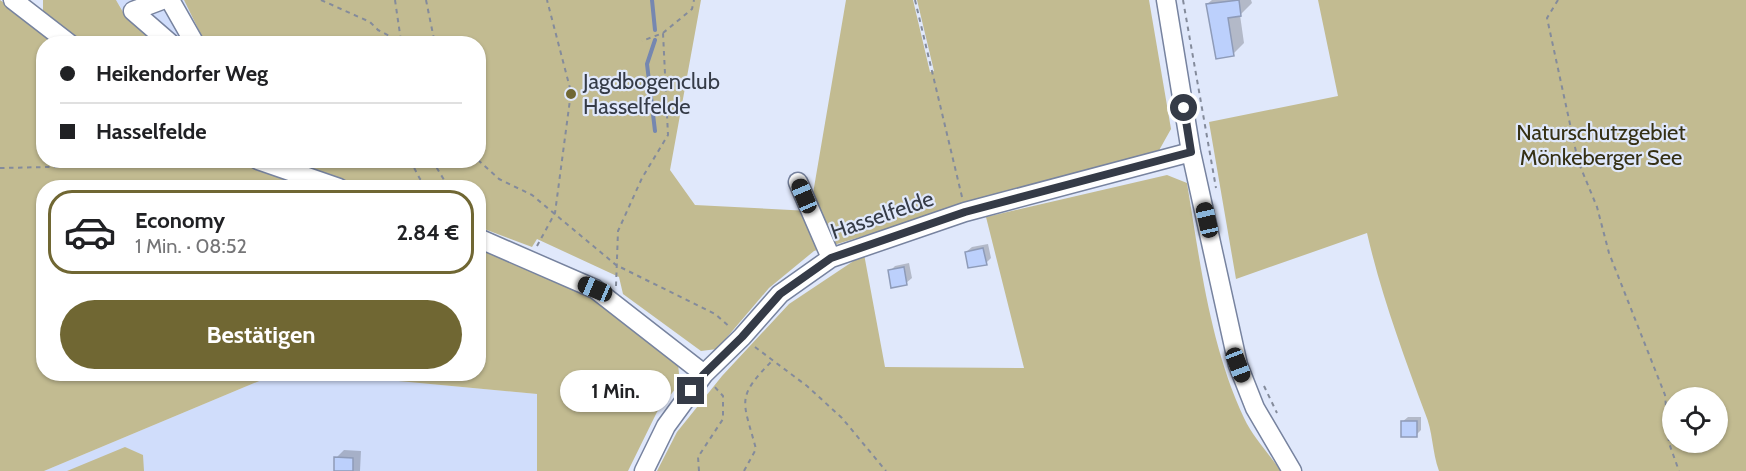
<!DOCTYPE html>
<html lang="de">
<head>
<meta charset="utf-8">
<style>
	:root { --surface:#fff; --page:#f6f6f6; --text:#202124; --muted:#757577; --line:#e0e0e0; --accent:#706733 }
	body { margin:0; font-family:Cabin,sans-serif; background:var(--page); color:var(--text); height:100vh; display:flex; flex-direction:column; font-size:22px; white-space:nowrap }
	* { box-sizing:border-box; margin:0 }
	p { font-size:20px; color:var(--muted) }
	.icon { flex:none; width:33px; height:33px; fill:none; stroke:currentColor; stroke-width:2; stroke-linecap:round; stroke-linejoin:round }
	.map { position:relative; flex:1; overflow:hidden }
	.sheet { position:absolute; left:36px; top:180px; width:450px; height:201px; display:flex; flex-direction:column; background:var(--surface); border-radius:24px; box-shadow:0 2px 4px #0004 }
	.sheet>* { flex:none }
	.hud { position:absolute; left:36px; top:36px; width:450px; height:132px; border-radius:24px; box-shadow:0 2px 4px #0004; display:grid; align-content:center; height:132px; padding:0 24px; background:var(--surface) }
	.buttons { position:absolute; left:1662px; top:387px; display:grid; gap:12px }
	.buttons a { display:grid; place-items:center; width:66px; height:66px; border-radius:50%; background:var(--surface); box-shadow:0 2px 4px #0004; font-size:30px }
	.end { position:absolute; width:27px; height:27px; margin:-14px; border:8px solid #353b47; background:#fff; box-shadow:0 0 0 3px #fff }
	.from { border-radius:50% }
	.bubble { position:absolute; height:42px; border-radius:21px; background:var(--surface); box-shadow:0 2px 4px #0004; font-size:20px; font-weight:700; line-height:42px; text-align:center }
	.car { position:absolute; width:18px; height:36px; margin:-18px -9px; border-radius:8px; box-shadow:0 0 4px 2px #0007; background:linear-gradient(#222 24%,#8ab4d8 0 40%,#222 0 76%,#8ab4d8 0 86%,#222 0) }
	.hud b { display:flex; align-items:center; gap:21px; height:57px; font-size:22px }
	.hud b+b { border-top:2px solid var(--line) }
	.hud i { width:15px; height:15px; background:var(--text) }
	ul { padding:10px 0 0; list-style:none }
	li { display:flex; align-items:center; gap:18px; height:84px; margin:0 12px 9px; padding:0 12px; border:3px solid transparent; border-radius:24px }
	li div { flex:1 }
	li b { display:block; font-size:22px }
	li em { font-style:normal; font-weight:700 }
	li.selected { border-color:var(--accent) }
	li>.icon { width:54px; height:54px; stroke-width:1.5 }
	.cta { display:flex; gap:12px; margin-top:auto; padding:12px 24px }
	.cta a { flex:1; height:69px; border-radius:36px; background:var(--accent); color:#fff; font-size:24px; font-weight:700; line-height:69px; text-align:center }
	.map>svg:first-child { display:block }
	.built { fill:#d0ddfb }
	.green { fill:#c2bb91; fill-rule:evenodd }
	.shadow { fill:#0003 }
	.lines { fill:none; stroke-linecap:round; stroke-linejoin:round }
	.stream { stroke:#7587b0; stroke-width:4 }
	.building { fill:#bcd0fc; stroke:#8e9bb8; stroke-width:1.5 }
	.minor-casing { stroke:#77839f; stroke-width:21 }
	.path { stroke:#848b9b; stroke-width:2; stroke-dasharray:4.5 4.5; stroke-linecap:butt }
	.minor { stroke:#fff; stroke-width:18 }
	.route { stroke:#353b47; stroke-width:8 }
	.poi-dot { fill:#706733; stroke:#e0e8fb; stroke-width:2 }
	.labels { text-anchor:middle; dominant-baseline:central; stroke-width:4.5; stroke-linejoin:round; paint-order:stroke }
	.poi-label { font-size:22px; fill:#353b47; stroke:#e0e8fb; text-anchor:start }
	.park-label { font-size:22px; fill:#353014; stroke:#e0e8fb }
	.street-label { font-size:22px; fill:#353b47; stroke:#e0e8fb }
</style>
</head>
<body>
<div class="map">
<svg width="1746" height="471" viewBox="0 0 1746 471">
	<rect width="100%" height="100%" fill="#e0e8fb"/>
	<path class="built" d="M116,0H184L205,43H161L123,11Z
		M276,374H324L537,394V471H44Z"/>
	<path class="green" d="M0,0L61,43L44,44V160L239,161L309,187L44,188V374H276L44,471H0Z
		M43,0H116L123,12L161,43H82L43,18Z
		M184,0H701L670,170L695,205L810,211L846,0H913L930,72L934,71L917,0H1149L1171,129L1157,154L972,203L814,251L769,288L717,349L701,351L623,294L619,277L537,239L532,247L479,227L478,188L366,187L288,161L478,160V44L205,43Z
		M1318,0H1746V471H1439C1432,452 1433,431 1425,413C1403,354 1381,294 1367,233L1236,279L1209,122L1338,96ZM1672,398H1718V442H1672Z
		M1167,175L1187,183C1200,262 1210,345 1244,418C1253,437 1269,454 1281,471H657L677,432L722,376L789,304L864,254L885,367L1024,368L986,217Z
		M479,248L591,296L678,364L680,383L657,412L628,471H537V394L324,374H478Z
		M125,447L143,455L144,471H67Z"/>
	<path class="shadow" d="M1212,0H1251L1252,3L1240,15L1244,43L1233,54L1207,4Z
		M988,244L991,258L986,263L966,252L972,247Z
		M909,263L912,278L906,283L890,271L895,266Z
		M1408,417H1421V430L1416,435L1402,422Z
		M344,450L361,451L360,471H335L336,458Z"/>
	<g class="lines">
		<path class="stream" d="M652,0L655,30
			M655,131L647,64L655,40"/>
	</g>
	<path class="building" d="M1239,0L1241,16L1228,18L1234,56L1216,59L1206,4Z
		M983,248L987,265L968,268L965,252Z
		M904,267L907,285L891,288L888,270Z
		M1401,421H1417V437H1401Z
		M334,457L353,458V471H334Z"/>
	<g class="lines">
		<defs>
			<path id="minor" d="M13,0L70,44
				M162,0L133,11L171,44
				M170,0L195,44
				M1166,0L1191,152L1238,365L1255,408L1292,471
				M258,160L339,188
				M798,182L831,258
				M478,238L595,289L704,374
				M644,471L666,426L704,374L742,337L780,294L831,258L965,212L1191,152"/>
		</defs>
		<use href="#minor" class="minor-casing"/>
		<path class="path" d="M321,0L370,22L378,30L401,42
			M395,0L401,41
			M426,0L435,44
			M915,0L962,197
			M1183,0L1216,188
			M1558,0L1547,18L1578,161L1597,207L1609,253L1665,395L1669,443L1679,471
			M663,33L692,9L694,0
			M410,160L420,179L434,188
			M432,160L449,188
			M478,160L499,179L532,195L616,265L715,314L731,328
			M0,168L196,164L218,160
			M537,246L555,213L571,92L547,0
			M616,286L618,231L642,178L668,135L663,33L642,41
			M755,347L807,386L842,418L886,471
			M1264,386L1277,413
			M699,471L698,457L723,419V396L713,385
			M744,471L756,449C743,400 735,398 773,360"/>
		<use href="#minor" class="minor"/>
	</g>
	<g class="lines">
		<path class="route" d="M691,391L704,374L742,337L780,294L831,258L965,212L1191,152L1184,108"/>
	</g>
	<circle class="poi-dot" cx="571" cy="94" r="6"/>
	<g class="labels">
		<g class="poi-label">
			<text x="583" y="81">Jagdbogenclub<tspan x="583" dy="25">Hasselfelde</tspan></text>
		</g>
		<g class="park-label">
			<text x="1601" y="132">Naturschutzgebiet<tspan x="1601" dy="25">Mönkeberger See</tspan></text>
		</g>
		<g class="street-label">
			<text transform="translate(882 215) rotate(-19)">Hasselfelde</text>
		</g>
	</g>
</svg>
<div class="buttons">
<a><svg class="icon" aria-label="locate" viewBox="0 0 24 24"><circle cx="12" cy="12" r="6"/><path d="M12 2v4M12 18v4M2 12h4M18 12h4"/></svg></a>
</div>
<i class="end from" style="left:1184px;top:108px"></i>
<i class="end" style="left:691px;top:391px"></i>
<div class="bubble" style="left:560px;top:370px;width:111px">1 Min.</div>
<i class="car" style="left:804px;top:196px;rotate:337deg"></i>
<i class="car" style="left:1207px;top:220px;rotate:347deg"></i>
<i class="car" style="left:595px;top:289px;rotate:293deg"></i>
<i class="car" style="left:1238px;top:365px;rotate:159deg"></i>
<div class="hud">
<b><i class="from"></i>Heikendorfer Weg</b>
<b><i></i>Hasselfelde</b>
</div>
<section class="sheet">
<ul>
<li class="selected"><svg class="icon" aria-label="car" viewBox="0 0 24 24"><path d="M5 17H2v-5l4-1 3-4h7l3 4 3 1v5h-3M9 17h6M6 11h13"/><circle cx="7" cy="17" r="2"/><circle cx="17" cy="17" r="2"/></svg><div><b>Economy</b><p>1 Min. · 08:52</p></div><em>2.84 €</em></li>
</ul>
<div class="cta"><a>Bestätigen</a></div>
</section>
</div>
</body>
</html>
